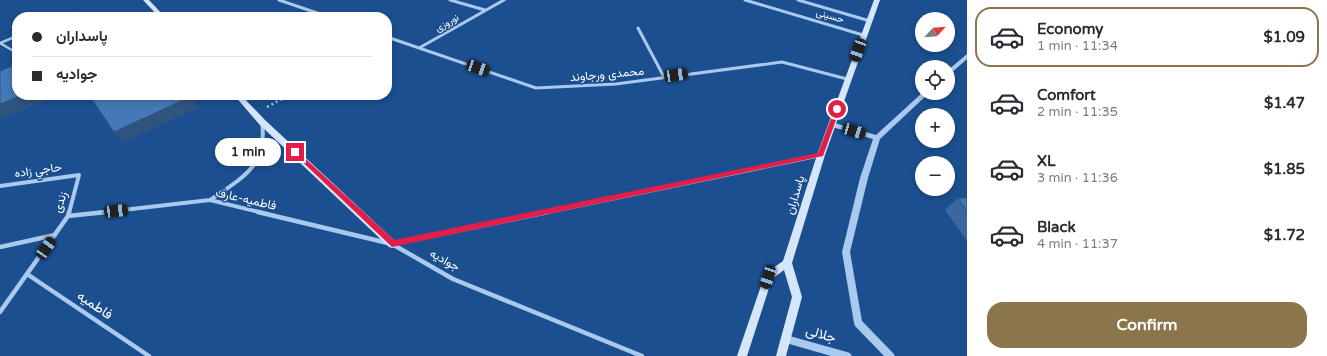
<!DOCTYPE html>
<html lang="en">
<head>
<meta charset="utf-8">
<style>
	:root { --surface:#fff; --page:#f2f2f3; --text:#2b2b33; --muted:#7c7c81; --line:#e1e1e2; --accent:#8a764a }
	body { margin:0; font-family:"Varela Round",Vazirmatn,sans-serif; background:var(--page); color:var(--text); height:100vh; display:flex; flex-direction:column; font-size:15px; white-space:nowrap }
	* { box-sizing:border-box; margin:0 }
	p { font-size:13px; color:var(--muted) }
	.icon { flex:none; width:22px; height:22px; fill:none; stroke:currentColor; stroke-width:2; stroke-linecap:round; stroke-linejoin:round }
	.map { position:relative; flex:1; overflow:hidden }
	.side { display:flex; flex-direction:column; background:var(--surface); width:360px }
	.side>* { flex:none }
	.top-card { position:absolute; left:12px; top:12px; width:380px; height:88px; border-radius:16px; box-shadow:0 2px 6px #0003; display:grid; align-content:center; height:88px; padding:0 20px; background:var(--surface) }
	.needle { width:26px; rotate:64deg }
	.fabs { position:absolute; left:915px; top:12px; display:grid; gap:8px }
	.fabs a { display:grid; place-items:center; width:40px; height:40px; border-radius:50%; background:var(--surface); box-shadow:0 2px 6px #0003; font-size:20px }
	.end { position:absolute; width:18px; height:18px; margin:-9px; border:5px solid #e11d48; background:#fff; box-shadow:0 0 0 2px #fff }
	.from { border-radius:50% }
	.bubble { position:absolute; height:28px; border-radius:14px; background:var(--surface); box-shadow:0 2px 6px #0003; font-size:13px; font-weight:700; line-height:28px; text-align:center }
	.car { position:absolute; width:12px; height:24px; margin:-12px -6px; border-radius:5px; box-shadow:0 0 3px 1px #0007; background:linear-gradient(#222 24%,#8ab4d8 0 40%,#222 0 76%,#8ab4d8 0 86%,#222 0) }
	.top-card b { display:flex; align-items:center; gap:14px; height:38px; font-size:15px }
	.top-card b+b { border-top:1px solid var(--line) }
	.top-card i { width:10px; height:10px; background:var(--text) }
	ul { padding:7px 0 0; list-style:none }
	li { display:flex; align-items:center; gap:12px; height:60px; margin:0 8px 6px; padding:0 12px; border:2px solid transparent; border-radius:16px }
	li div { flex:1 }
	li b { display:block; font-size:15px }
	li em { font-style:normal; font-weight:700 }
	li.selected { border-color:var(--accent) }
	li>.icon { width:36px; height:36px; stroke-width:1.5 }
	.cta { display:flex; gap:8px; margin-top:auto; padding:8px 20px }
	.cta a { flex:1; height:46px; border-radius:16px; background:var(--accent); color:#fff; font-size:16px; font-weight:700; line-height:46px; text-align:center }
	main { display:flex; flex:1; min-height:0 }
	.map>svg:first-child { display:block }
	.lines { fill:none; stroke-linecap:round; stroke-linejoin:round }
	.path-far1 { stroke:#a9c9ee; stroke-width:2; stroke-dasharray:1.5 2.5; stroke-linecap:butt }
	.path { stroke:#a9c9ee; stroke-width:2.5; stroke-dasharray:2 3; stroke-linecap:butt }
	.service { stroke:#a9c9ee; stroke-width:2.5 }
	.minor-far2 { stroke:#a9c9ee; stroke-width:3 }
	.minor-far1 { stroke:#a9c9ee; stroke-width:4 }
	.minor { stroke:#a9c9ee; stroke-width:4.5 }
	.tertiary { fill:#a9c9ee; fill-rule:evenodd }
	.secondary { fill:#d6e6fa; fill-rule:evenodd }
	.wall { fill:#3a679d }
	.shaded-wall { fill:#305480 }
	.building { fill:#4478b7; stroke:#305480 }
	.route { fill:#e11d48 }
	.labels { text-anchor:middle; dominant-baseline:central; stroke-width:3; stroke-linejoin:round; paint-order:stroke }
	.far-street-label { font-size:10px; fill:#fff; stroke:#1b4f8f }
	.street-label { font-size:12px; fill:#fff; stroke:#1b4f8f }
	.near-street-label { font-size:14px; fill:#fff; stroke:#1b4f8f }
</style>
</head>
<body>
<main>
<div class="map">
<svg width="967" height="356" viewBox="0 0 967 356">
	<rect width="100%" height="100%" fill="#1b4f8f"/>
	<g class="lines">
		<path class="path-far1" d="M288,96L289,95"/>
		<path class="path" d="M267,107L289,95"/>
		<path class="service" d="M66,17L77,13
			M0,43L17,53
			M0,43L17,36"/>
		<path class="minor-far2" d="M279,0L329,17
			M450,0L485,10
			M745,0L863,35
			M798,0L870,21
			M638,28L664,77
			M387,37L536,88L616,84L782,62L847,79
			M419,48L504,0"/>
		<path class="minor-far1" d="M0,186L79,175L69,213
			M210,200C242,178 268,166 262,122
			M97,213L210,200L263,213
			M543,213L821,155"/>
		<path class="minor" d="M258,212L392,244L453,279L642,356
			M68,216L106,212
			M392,244L548,212
			M0,247L55,235
			M27,274L149,356
			M0,312L68,216L69,212"/>
		<path class="tertiary" d="M967,54V59L950,74L948,75V70Z
			M922,93H929L880,139L868,178L850,252L862,321L893,353L895,356H884L855,326L854,323L842,252L860,178L873,139L829,126L828,124L831,122L876,135Z
			M786,335L847,352L850,353L852,356H831L786,343L783,342L782,339L783,336Z"/>
		<path class="secondary" d="M143,0H149L165,17H159Z
			M874,0H880L825,155L792,263L802,297L786,356H776L792,297L784,270L772,279L747,356H737L765,274L783,261L817,155Z
			M234,95H241L265,120L395,241L396,244L395,247L392,248L389,247L259,124Z"/>
	</g>
	<path class="wall" d="M958,198H967V241L945,210Z"/>
	<path class="shaded-wall" d="M23,95H59L0,119V104Z
		M192,96L198,108L122,143L114,132Z"/>
	<path class="building" d="M17,64V95H23L0,104V71Z
		M89,95H191L192,96L114,132Z
		M958,198H967V211Z"/>
	<path class="route" d="M835,108L840,109L823,156L392,247L292,152L293,151H297L394,240L818,153Z"/>
	<g class="labels">
		<g class="far-street-label">
			<text transform="translate(830 16) rotate(16)">حسینی</text>
			<text transform="translate(447 23) rotate(-30)">نوروزی</text>
		</g>
		<g class="street-label">
			<text transform="translate(607 74) rotate(-5)">محمدی ورجاوند</text>
			<text transform="translate(38 170) rotate(-8)">حاجي زاده</text>
			<text transform="translate(795 195) rotate(-73)">پاسداران</text>
			<text transform="translate(246 199) rotate(13)">فاطمیه-عارف</text>
			<text transform="translate(60 202) rotate(-71)">زندی</text>
			<text transform="translate(445 260) rotate(29)">جوادیه</text>
		</g>
		<g class="near-street-label">
			<text transform="translate(95 305) rotate(34)">فاطمیه</text>
			<text transform="translate(821 334) rotate(16)">جلالی</text>
		</g>
	</g>
</svg>
<div class="fabs">
<a><svg class="needle" viewBox="-14 -14 28 28"><path d="M0-13l5 13h-10z" fill="#e53935"/><path d="M0 13l5-13h-10z" fill="#7c7c81"/></svg></a>
<a><svg class="icon" aria-label="locate" viewBox="0 0 24 24"><circle cx="12" cy="12" r="6"/><path d="M12 2v4M12 18v4M2 12h4M18 12h4"/></svg></a>
<a>+</a>
<a>−</a>
</div>
<i class="end from" style="left:837px;top:109px"></i>
<i class="end" style="left:295px;top:152px"></i>
<div class="bubble" style="left:215px;top:138px;width:66px">1 min</div>
<i class="car" style="left:858px;top:50px;rotate:200deg"></i>
<i class="car" style="left:478px;top:68px;rotate:109deg"></i>
<i class="car" style="left:676px;top:75px;rotate:82deg"></i>
<i class="car" style="left:854px;top:131px;rotate:107deg"></i>
<i class="car" style="left:116px;top:211px;rotate:84deg"></i>
<i class="car" style="left:46px;top:248px;rotate:35deg"></i>
<i class="car" style="left:768px;top:277px;rotate:198deg"></i>
<div class="top-card">
<b><i class="from"></i>پاسداران</b>
<b><i></i>جوادیه</b>
</div>
</div>
<section class="side">
<ul>
<li class="selected"><svg class="icon" aria-label="car" viewBox="0 0 24 24"><path d="M5 17H2v-5l4-1 3-4h7l3 4 3 1v5h-3M9 17h6M6 11h13"/><circle cx="7" cy="17" r="2"/><circle cx="17" cy="17" r="2"/></svg><div><b>Economy</b><p>1 min · 11:34</p></div><em>$1.09</em></li>
<li><svg class="icon" aria-label="car" viewBox="0 0 24 24"><path d="M5 17H2v-5l4-1 3-4h7l3 4 3 1v5h-3M9 17h6M6 11h13"/><circle cx="7" cy="17" r="2"/><circle cx="17" cy="17" r="2"/></svg><div><b>Comfort</b><p>2 min · 11:35</p></div><em>$1.47</em></li>
<li><svg class="icon" aria-label="car" viewBox="0 0 24 24"><path d="M5 17H2v-5l4-1 3-4h7l3 4 3 1v5h-3M9 17h6M6 11h13"/><circle cx="7" cy="17" r="2"/><circle cx="17" cy="17" r="2"/></svg><div><b>XL</b><p>3 min · 11:36</p></div><em>$1.85</em></li>
<li><svg class="icon" aria-label="car" viewBox="0 0 24 24"><path d="M5 17H2v-5l4-1 3-4h7l3 4 3 1v5h-3M9 17h6M6 11h13"/><circle cx="7" cy="17" r="2"/><circle cx="17" cy="17" r="2"/></svg><div><b>Black</b><p>4 min · 11:37</p></div><em>$1.72</em></li>
</ul>
<div class="cta"><a>Confirm</a></div>
</section>
</main>
</body>
</html>
